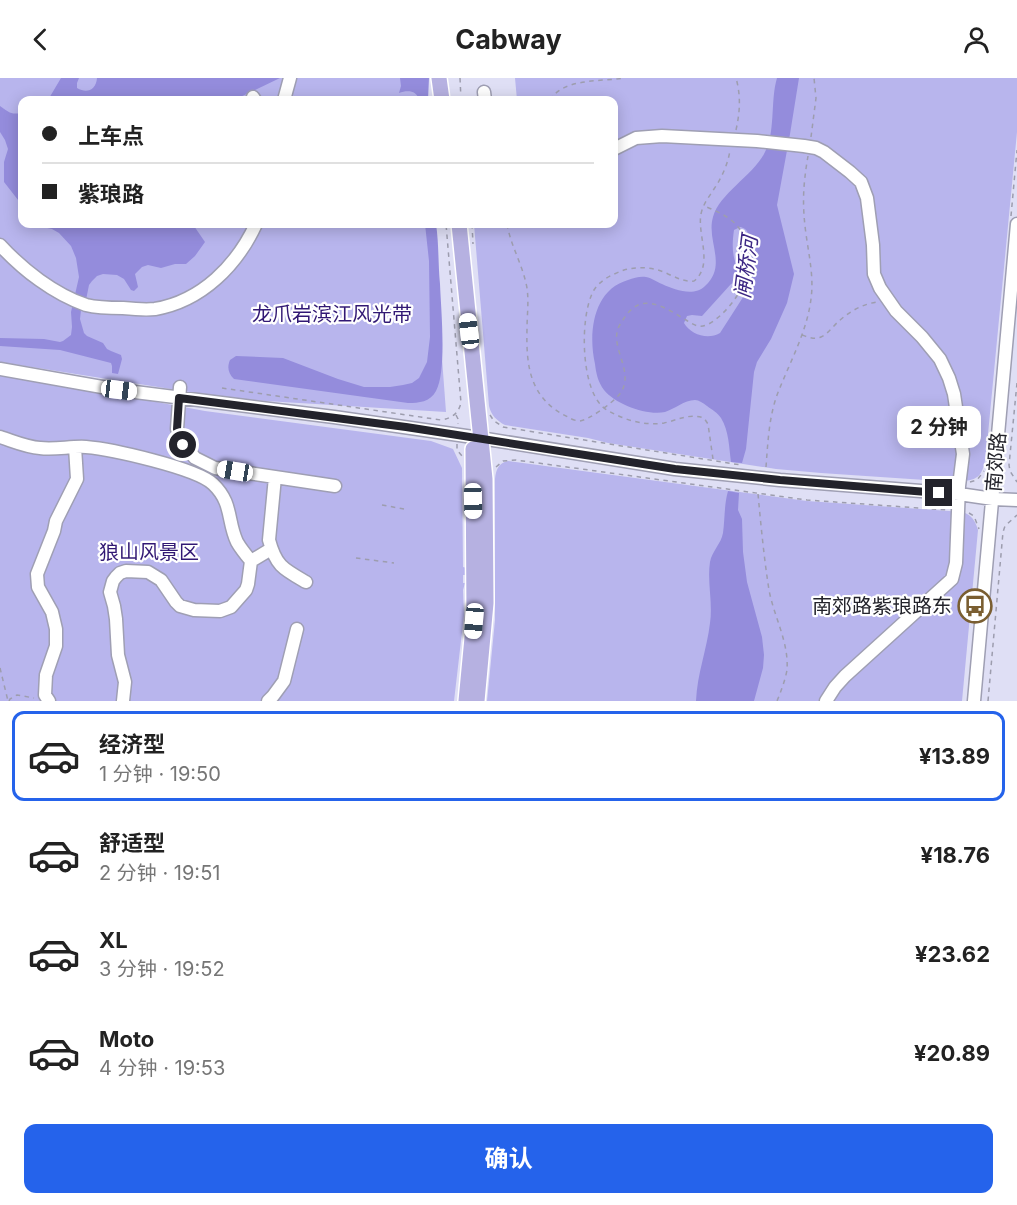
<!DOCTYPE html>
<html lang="zh">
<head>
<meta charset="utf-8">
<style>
	:root { --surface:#fff; --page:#f6f6f6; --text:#222; --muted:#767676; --line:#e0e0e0; --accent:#2563eb }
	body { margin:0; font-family:Inter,"Noto Sans SC",sans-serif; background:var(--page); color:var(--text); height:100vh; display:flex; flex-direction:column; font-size:22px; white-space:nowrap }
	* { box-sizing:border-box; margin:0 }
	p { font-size:20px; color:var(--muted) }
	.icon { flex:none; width:33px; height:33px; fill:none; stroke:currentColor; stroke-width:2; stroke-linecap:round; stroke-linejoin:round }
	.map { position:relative; height:623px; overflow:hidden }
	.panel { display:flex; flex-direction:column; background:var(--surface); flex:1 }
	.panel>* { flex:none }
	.hud { position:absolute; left:18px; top:18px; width:600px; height:132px; border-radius:12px; box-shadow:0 3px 15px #0003; display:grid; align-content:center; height:132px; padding:0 24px; background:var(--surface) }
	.end { position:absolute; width:27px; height:27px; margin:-14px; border:8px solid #23232b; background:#fff; box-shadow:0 0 0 3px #fff }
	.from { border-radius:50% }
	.bubble { position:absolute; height:42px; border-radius:12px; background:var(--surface); box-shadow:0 3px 15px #0003; font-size:20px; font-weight:700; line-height:42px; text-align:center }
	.car { position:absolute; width:18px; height:36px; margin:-18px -9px; border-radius:8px; box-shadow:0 0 4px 2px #0007; background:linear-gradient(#fff 24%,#345 0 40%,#fff 0 76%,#345 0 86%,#fff 0) }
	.hud b { display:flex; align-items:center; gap:21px; height:57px; font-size:22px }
	.hud b+b { border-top:2px solid var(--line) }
	.hud i { width:15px; height:15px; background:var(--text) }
	ul { padding:10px 0 0; list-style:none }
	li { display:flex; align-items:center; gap:18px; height:90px; margin:0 12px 9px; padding:0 12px; border:3px solid transparent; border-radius:12px }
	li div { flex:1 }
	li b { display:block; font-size:22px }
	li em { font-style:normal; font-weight:700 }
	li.selected { border-color:var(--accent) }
	li>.icon { width:54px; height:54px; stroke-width:1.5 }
	.cta { display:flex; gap:12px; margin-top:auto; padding:12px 24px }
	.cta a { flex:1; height:69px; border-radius:12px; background:var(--accent); color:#fff; font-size:24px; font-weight:700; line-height:69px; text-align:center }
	header { display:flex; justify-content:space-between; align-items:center; height:78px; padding:0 24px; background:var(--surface); font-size:27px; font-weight:700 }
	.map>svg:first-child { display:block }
	.green { fill:#b8b5ed }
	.water { fill:#948cdc; fill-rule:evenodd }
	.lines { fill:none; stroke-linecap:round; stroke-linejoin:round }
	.minor-casing { stroke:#9f9fb3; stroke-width:15 }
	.major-casing { stroke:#fff; stroke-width:18 }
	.path { stroke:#9d9dae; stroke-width:1.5; stroke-dasharray:4.5 4.5; stroke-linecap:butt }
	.minor { stroke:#fff; stroke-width:12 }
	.major { stroke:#b6b1e1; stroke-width:15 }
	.route { stroke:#23232b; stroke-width:8 }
	.labels { text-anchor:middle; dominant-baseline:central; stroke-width:4.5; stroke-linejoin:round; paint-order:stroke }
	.park-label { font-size:20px; fill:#311874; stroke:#fff }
	.street-label { font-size:20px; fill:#23232b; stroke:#fff }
	.poi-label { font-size:20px; fill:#23232b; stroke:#fff; text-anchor:end }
	.water-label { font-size:21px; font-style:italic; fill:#3d2884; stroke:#fff }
</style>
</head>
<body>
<header><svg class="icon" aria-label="back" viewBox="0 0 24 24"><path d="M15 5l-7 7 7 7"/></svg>Cabway<svg class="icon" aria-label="person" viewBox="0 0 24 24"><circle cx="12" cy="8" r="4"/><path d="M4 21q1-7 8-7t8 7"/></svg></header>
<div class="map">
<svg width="1017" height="623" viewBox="0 0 1017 623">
	<rect width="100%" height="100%" fill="#dfdff5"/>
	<path class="green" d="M0,0H418L420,22H22V146H432L446,334L234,321L0,284Z
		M515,0H1017V54L986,377C982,400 979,402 955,404L821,395L776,391L608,365L588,360L505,347C497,343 491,337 489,328L474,146H614V22H517Z
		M0,295L205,333L431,363L453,371L462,390L463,489L467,490L466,497H463V505H465L463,512L464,537L454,623H0Z
		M508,383L807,423L963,434C972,438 975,442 978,452L962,623H487L495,542V401C496,392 498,385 508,383Z"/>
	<path class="water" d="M61,0H79L77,5V10C87,16 96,12 97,0H280L234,22H48Z
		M400,0H429L428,22H419C417,12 407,12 399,15L401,8Z
		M777,0H799L790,56L777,127L794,196L787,225L771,261L757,284L754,294L746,371L742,385L731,384C729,369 729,353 721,340C718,335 711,331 707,328C703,325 699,322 695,322C684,322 675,331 665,334C647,338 615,326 604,312C598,304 596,295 595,286C588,255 593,212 628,202C634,200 640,198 646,199C652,200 657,204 662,206C675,212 694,219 705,208C728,187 706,163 713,139C719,116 752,98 764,76C776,56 770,23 777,0ZM740,149C742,149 743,150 745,151C752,156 756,189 747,193C745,194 743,194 742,194C731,184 732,166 734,152ZM739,203L747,206L748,210L747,213L720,255C708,262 691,257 684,245L687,238L692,237L702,238L731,206Z
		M0,28C9,34 10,37 22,35V127L4,104V84L8,71L5,62L0,54Z
		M37,146H197L194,148L205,164L195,178L186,186H175L161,190L148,187L142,189L135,196L138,209L134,213L131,212L124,201L117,197L103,196L97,198L92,203L89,207L86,222L81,232L80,241L84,255L87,258L103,265L107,271L111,273L121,277L122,281L118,296L112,295V288L111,285L60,272L0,268V260L44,261L60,264L63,263L71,257L72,249L71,234L79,199L76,180L71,168L59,155L52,151L38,148Z
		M425,146H436C439,166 438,186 440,206C441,231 447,293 436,313C430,324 419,325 408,325L234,301C228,295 227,289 230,282L236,278L283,280L338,301L364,309H390L403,307L412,305L419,300L427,284L430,259L429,183Z
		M728,413L739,415L738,432L742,441L743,474L747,504L762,559L764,577L763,590L754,623H696C697,596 707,571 710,545C713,525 707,504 710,484C712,473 721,466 723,455C725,441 724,427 728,413Z"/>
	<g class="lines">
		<defs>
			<path id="minor" d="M484,14L485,22
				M253,19L255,22
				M284,22L290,0
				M614,71L636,60L662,58L757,63L804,68L816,70L824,74L850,94L861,104L867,120L873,167L874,196L880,210L896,233L922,259L940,281L949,300L954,316L963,376L959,408L956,485L952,501L845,598L835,609L826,623
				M0,167C23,192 54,216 86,227C98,230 111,230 123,230C133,231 145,232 155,231C202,223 237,187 256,146
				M0,291L119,312L334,339L480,360L675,391L780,402L959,416L993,421L1017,422
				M180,309L177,351L184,367L195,380L215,390L335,408
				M0,359C13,363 26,369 40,370C55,372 71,368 86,369C111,371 196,390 213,406C233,425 227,443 237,464C241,471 246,477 251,483L248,506L246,512L231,529L220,533L194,532L180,528L176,524L161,502L148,494L126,493L120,495L116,499L113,503L110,514L114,528L116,541L118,577L125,604L123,623
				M275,399L269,462C276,488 283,491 306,504
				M251,483L271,471
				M49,623L45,617L46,597L56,568V551L52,534L38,509L37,496L54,453L56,443L77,401L75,369
				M268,623L273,618L284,603L297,551
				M974,623L1017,146"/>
			<path id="major" d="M439,0L442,22
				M459,146L485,401L486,525L477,623
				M466,623L474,539L473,371"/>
		</defs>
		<use href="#minor" class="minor-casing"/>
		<use href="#major" class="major-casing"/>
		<path class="path" d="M460,0L461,22
			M550,22C564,0 598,4 625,0
			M736,52C740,34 741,18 736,0
			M811,59L816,20L814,0
			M1011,138L1017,72
			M472,146L473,166
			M507,146C511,169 523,187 527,210C529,224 527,237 527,251C526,289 530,321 568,339C571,341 576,343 580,343C589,342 612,325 618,318C639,295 605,267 621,245C624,240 628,234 632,231C648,216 672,234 686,242C691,245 696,249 703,248C716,246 739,220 742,207C746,195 747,168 743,157C736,141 719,134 704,128
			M802,257C808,259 815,262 821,259C828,256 833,248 839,243C850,233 863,226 877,224
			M1017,305L1009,387L1010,393L1017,404
			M222,310L441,342C452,340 458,336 461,325L446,146
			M456,337L458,341V346
			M490,337L494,343L503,349L741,387
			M457,366V372L462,378
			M713,381L708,346L704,340C689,335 678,342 664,345C644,348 624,342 607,332C580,317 579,237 594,212C600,202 613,196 624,192C639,188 654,189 668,196C677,200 685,204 694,203C714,187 697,157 701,136C703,126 709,119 714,111C722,99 728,86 730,72
			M496,389L503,383L516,382L807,422L947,432
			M766,389C768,363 769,336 779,312C791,282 807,253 811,221C814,199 809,178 806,156C802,127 803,107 808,78
			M970,404L977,402L984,393
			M758,416C761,448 764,480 769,512C774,539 789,564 787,592C785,603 781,613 777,623
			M382,427L404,431
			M969,435L974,438L979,451
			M356,480L394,485
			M0,590L8,623
			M9,623L10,621L17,617L34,620
			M988,623L1003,454L1005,448L1017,437"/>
		<use href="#minor" class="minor"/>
		<use href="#major" class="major"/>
	</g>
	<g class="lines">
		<path class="route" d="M183,367L177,351L179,320L406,349L675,391L780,402L939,415"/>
	</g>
	<defs>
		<symbol id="bus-ring" viewBox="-11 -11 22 22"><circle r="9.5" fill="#fff" stroke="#7a5e31" stroke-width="1.5"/><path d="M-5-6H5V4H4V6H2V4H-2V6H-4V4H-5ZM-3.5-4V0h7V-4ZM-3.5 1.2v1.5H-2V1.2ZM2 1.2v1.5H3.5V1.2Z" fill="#7a5e31"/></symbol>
	</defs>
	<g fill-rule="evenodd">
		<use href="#bus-ring" x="956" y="509" width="38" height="38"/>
	</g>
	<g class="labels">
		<g class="park-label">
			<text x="332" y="236">龙爪岩滨江风光带</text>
			<text x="149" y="474">狼山风景区</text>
		</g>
		<g class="street-label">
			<text transform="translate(996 384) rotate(-85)">南郊路</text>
		</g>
		<g class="poi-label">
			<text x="952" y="528">南郊路紫琅路东</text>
		</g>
		<g class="water-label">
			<text transform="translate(746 189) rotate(-83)">闸桥河</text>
		</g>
	</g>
</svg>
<i class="end from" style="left:183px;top:367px"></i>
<i class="end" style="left:939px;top:415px"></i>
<div class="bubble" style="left:897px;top:328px;width:84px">2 分钟</div>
<i class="car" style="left:469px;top:253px;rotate:353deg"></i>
<i class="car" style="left:119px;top:312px;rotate:97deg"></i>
<i class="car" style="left:235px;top:393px;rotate:279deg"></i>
<i class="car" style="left:473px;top:423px;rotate:179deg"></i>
<i class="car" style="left:474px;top:543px;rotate:185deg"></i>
<div class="hud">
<b><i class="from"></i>上车点</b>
<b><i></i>紫琅路</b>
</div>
</div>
<section class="panel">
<ul>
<li class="selected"><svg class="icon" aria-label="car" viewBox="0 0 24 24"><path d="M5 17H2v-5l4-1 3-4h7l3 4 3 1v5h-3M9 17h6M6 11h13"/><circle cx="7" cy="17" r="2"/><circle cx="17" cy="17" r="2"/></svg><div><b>经济型</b><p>1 分钟 · 19:50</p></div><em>¥13.89</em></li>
<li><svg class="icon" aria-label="car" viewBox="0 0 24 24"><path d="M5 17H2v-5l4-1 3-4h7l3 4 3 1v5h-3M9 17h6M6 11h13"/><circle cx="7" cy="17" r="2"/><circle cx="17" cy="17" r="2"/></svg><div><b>舒适型</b><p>2 分钟 · 19:51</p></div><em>¥18.76</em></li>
<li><svg class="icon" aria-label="car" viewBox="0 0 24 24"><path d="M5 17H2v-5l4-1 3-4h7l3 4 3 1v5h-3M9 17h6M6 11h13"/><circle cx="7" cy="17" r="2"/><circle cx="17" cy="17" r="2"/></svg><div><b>XL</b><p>3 分钟 · 19:52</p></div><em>¥23.62</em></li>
<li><svg class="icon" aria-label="car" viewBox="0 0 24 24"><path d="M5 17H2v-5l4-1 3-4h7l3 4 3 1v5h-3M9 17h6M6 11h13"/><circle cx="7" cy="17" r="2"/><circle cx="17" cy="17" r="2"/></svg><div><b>Moto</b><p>4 分钟 · 19:53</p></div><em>¥20.89</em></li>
</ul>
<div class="cta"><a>确认</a></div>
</section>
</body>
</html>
